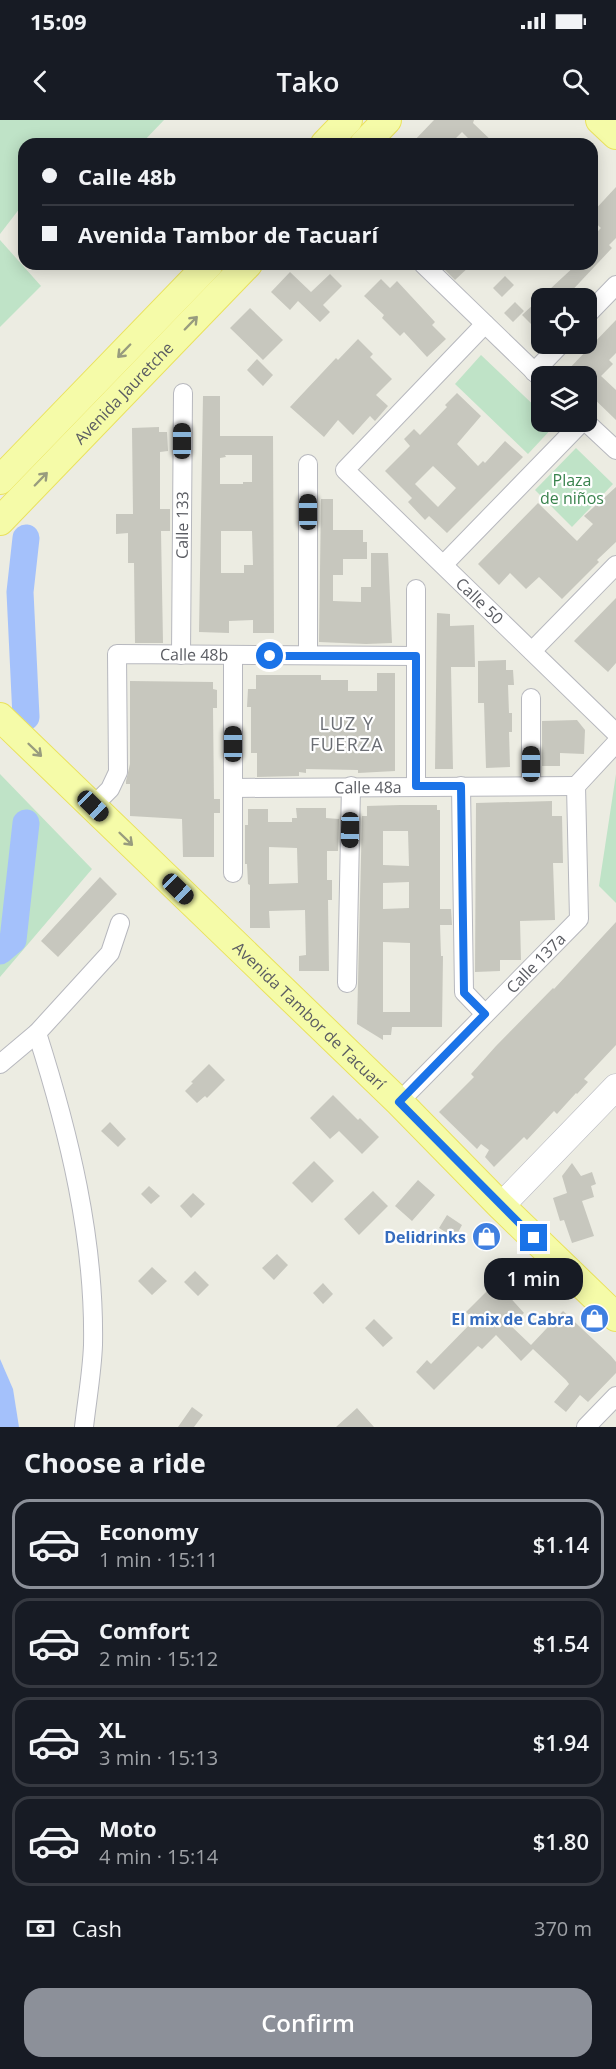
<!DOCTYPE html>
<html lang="en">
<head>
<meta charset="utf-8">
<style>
	:root { --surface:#171b24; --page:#20242c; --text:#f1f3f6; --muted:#9ea1a6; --line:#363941; --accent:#8c9099 }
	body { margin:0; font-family:"Open Sans",sans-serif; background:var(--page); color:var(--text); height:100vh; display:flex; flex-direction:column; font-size:22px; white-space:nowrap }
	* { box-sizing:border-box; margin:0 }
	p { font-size:20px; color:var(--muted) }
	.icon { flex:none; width:33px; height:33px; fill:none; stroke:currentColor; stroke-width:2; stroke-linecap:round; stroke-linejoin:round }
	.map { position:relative; height:1307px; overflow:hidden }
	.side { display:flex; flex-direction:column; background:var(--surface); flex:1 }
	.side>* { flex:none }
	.banner { position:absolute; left:18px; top:18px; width:580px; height:132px; border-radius:18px; box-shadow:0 3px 15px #0003; display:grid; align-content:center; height:132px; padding:0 24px; background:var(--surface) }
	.buttons { position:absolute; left:531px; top:168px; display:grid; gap:12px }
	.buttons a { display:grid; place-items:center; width:66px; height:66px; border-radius:12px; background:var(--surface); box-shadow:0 3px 15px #0003; font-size:30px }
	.end { position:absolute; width:27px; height:27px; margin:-14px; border:8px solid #1a73e8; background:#fff; box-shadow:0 0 0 3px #fff }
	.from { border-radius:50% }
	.bubble { position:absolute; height:42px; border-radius:18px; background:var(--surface); box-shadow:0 3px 15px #0003; font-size:20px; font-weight:600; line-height:42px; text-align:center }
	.car { position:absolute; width:18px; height:36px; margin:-18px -9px; border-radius:8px; box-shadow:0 0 4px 2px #0007; background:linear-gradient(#222 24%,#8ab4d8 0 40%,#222 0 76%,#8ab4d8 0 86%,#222 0) }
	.banner b { display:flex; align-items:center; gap:21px; height:57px; font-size:22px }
	.banner b+b { border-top:2px solid var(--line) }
	.banner i { width:15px; height:15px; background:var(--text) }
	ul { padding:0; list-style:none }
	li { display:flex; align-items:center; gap:18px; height:90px; margin:0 12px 9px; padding:0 12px; border:3px solid var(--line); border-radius:18px }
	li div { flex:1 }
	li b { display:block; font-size:22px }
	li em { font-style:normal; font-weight:600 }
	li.active { border-color:var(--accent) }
	li>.icon { width:54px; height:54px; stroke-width:1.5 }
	h2 { padding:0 24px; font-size:27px; line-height:72px }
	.pay { display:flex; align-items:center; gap:15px; height:66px; padding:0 24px; font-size:22px }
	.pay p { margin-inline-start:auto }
	.cta { display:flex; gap:12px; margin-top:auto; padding:12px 24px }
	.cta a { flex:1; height:69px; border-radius:18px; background:var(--accent); color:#fff; font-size:24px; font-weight:600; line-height:69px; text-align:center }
	.status { display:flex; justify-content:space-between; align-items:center; height:42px; padding:0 30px; background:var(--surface); direction:ltr }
	.status svg { height:16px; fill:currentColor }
	header { display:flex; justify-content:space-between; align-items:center; height:78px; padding:0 24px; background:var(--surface); font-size:27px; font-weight:600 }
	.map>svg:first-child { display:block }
	.green { fill:#bfe3c7 }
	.water { fill:#a4c1fb }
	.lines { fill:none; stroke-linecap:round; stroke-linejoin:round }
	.river { stroke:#a4c1fb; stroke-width:27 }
	.building { fill:#c7c7be; fill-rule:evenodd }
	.minor-casing { stroke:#b7b8be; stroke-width:20 }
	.secondary-casing { stroke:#b8b9c0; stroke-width:27 }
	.primary-casing { stroke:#eae25d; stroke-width:30 }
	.minor { stroke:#fff; stroke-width:18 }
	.secondary { stroke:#fff; stroke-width:26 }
	.primary { stroke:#f5fba8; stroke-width:28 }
	.oneway { stroke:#989c7e }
	.route { stroke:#1a73e8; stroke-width:8 }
	.labels { text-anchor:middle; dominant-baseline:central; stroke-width:4.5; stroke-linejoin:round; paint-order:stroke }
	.street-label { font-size:16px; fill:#5a5c62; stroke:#fff }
	.park-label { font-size:16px; fill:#39834d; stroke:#fff }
	.shop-label { font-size:16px; font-weight:bold; fill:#366cbe; stroke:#fff; text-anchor:end }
	.neighbourhood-label { font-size:18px; letter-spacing:1.5px; fill:#6b6e74; stroke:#fff }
</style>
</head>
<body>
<div class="status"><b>15:09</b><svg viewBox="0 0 49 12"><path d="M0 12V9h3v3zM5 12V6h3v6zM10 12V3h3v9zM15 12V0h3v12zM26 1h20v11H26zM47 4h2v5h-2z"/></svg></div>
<header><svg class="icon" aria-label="back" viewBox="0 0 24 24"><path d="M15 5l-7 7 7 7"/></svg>Tako<svg class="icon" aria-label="search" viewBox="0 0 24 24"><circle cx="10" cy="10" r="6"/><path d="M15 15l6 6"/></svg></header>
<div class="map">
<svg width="616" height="1307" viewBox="0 0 616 1307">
	<rect width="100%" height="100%" fill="#ecece2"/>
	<path class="green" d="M0,0H164L141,24H24V89L20,88L0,114Z
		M0,120L41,166L0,207Z
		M481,235L541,292L542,302H552L555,305L528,334L455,264Z
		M576,328L613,364L572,407L535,370Z
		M0,654L92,749L0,857Z
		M616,654V783L599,766Z"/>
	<path class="water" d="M0,1239L13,1269L19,1307H0Z"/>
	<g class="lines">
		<path class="river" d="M26,418L20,472L26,597
			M0,831L13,820L26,703"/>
	</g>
	<path class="building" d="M434,0H474L473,3L495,24H474L462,12L450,24H411Z
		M616,67V118L609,125L612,128L565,178H542V215L522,195L577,144H592V117L601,108L592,100V93Z
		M439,144H472L455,160Z
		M290,152L311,172L330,154L342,166L323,185L330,192L320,202L298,181L290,190L271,172Z
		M505,156L514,165L502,177L493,168Z
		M381,159L390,168L397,161L435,202L432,205L446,219L427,237L404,212L400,216L382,198L384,195L364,176Z
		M515,182L524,191L513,202L504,193Z
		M250,188L283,220L263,240L230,208Z
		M616,200V233L609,240L613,244L601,256L616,270V300L586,271V256H562Z
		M358,219L373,234L370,237L392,259L376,275L388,286L375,301L370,296L353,315L338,300L324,317L290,287L336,238L338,240Z
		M257,239L273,255L263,266L247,250Z
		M457,273L481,296L457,324L478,346L483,341L485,343L505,321L523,337L447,413L429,396L425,400L408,382L412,378L385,351L410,326L404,319L414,309L420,315L447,287L445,285ZM433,346L456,368L438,387L415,364Z
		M203,276H220V316H273L274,513H253V500L229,501V513L199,512ZM225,335H252V362H243V364H220V338L226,337ZM221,411H252L253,445H244V453H221Z
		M159,307V312H167L168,331L160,332V389H170V411H161L163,523H135L134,443H128V413L116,414V394H133L132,308Z
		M616,367V422L597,440L599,442L562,479L539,457L526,469L510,453L499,465L478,444L538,383L577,421L593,404L584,396Z
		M321,379H333V410H363V422H367V439H343V455H333V481L361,482V467H371V433H388L392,523L366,524L319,522Z
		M616,478V543L608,552L574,521Z
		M437,493L450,494V506L474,505L475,547H451L453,649H435Z
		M506,540V550H513L514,565H508L509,593H512V612H509L510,647L486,648L484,583H478V541Z
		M377,553H395V651L358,653V650L306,649V653L299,652V656L257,657V633H251V587H247L248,569H256V555H321V560H348V571H377Z
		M130,561L213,562V569L217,570V588H213L214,679H220V693H214V737H183L182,699L130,696V664H126V661L130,644Z
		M577,600L585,610L584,634L560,633V646H542V601Z
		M552,681V696H562L563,743H553L555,800L520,801L521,840H500V851L475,852L476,683Z
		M400,685H437V690H440V789H451L452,805H440L441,836H443L442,907H392L391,915H383V920L357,904L362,696H367V686ZM383,711H408L409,746L383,745ZM409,762V788L383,789V763ZM383,822L410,823V892H383Z
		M296,688H326V698L339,699L338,731H327V760H332V780H328L329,851H299V836L306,835L305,790L269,791L270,808H250V765L248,764L247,744H245V705H248V689H268V702H292V698H297ZM269,727L297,728L298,763L269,764Z
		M100,757L117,774L58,837L41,821Z
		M616,802V925L584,959L588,962L577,974L576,973L557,994L554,991L527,1020L524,1017L494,1047L485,1037L489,1030L481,1024L477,1029L439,992L474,957L471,954L496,926L553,868L554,869Z
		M209,944L225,960L207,978L205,976L197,983L185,971L193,963L191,962Z
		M333,975L358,1000L360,998L379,1017L362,1034L339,1011L330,1019L310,998Z
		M110,1002L126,1019L118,1027L101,1011Z
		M314,1041L334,1061L312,1083L292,1063Z
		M572,1043L581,1056L592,1052L596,1064L591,1066L594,1077L582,1081L594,1116L572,1123L564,1100L560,1101L553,1078L567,1073L562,1056Z
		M418,1060L435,1075L412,1101L395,1086Z
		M149,1066L160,1076L151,1084L141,1074Z
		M373,1071L388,1086L359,1115L344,1099Z
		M193,1073L205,1084L191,1098L180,1086Z
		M447,1095L462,1105L455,1118L439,1108Z
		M277,1134L288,1145L274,1160L262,1148Z
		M152,1147L167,1161L152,1175L138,1161Z
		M195,1151L209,1165L198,1176L184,1162Z
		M496,1162L524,1193L510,1205L531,1225L563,1191L611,1236L616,1242V1253L588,1282L580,1275L566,1292L554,1282L569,1264L566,1260L533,1229L521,1241L496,1215L482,1229L478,1226L434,1270L416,1252L427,1240L431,1244L474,1200L466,1192Z
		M323,1163L333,1174L323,1184L313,1173Z
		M374,1199L393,1218L383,1227L365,1208Z
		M192,1287L203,1295L194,1307H178Z
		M357,1288L374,1307H336Z"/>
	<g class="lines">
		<defs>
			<g id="minor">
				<path d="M423,144L542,259"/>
				<path d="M586,196L616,165"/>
				<path id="s1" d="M485,204L345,350L616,613"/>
				<path d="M534,252L561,224"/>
				<path d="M586,302L616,330"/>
				<path d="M308,344V535"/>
				<path d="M444,444L582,302"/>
				<path d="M532,531L616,445"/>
				<path id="s2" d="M181,535L183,273"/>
				<path d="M233,536V753"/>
				<path d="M531,578V666"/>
				<path d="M416,666V469"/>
				<path d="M461,666L464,872L485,894"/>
				<path d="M576,666L616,623"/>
				<path id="s3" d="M233,668L576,666"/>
				<path id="s4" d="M93,686L110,669L118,652L117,534L416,536"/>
				<path d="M347,863L351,666"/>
				<path d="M0,944L37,913"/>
				<path id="s5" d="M399,982L579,799L576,666"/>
				<path d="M84,1307C87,1280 92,1252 93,1225C95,1119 69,1013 37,913L110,833L120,803"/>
				<path d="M586,1307L616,1276"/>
			</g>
			<path id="secondary" d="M501,1086L616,967"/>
			<g id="primary">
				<path d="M600,0L616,15"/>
				<path d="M325,24L348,0"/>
				<path d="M364,24L387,0"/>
				<path d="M0,360L209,144"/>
				<path id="s6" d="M0,401L248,144"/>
				<path id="s7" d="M0,597L399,982L501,1086L616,1197"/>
			</g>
		</defs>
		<use href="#minor" class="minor-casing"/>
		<use href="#secondary" class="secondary-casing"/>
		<use href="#primary" class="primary-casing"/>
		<use href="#minor" class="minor"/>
		<use href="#secondary" class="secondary"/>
		<use href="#primary" class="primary"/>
	</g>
	<defs><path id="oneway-shaft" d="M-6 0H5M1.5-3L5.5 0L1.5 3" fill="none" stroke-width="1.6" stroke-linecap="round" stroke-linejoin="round" transform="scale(1.5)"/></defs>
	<g class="oneway">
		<use href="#oneway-shaft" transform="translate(191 203) rotate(-46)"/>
		<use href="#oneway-shaft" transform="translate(124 231) rotate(134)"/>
		<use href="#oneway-shaft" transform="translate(41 359) rotate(-46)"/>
		<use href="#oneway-shaft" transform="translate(35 630) rotate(44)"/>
		<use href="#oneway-shaft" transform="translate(126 719) rotate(44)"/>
	</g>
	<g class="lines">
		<path class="route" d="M270,536H416V666H461L464,873L485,894L399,982L534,1118"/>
	</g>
	<defs>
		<symbol id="shop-disc" viewBox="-11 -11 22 22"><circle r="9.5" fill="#3f7fe0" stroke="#fff"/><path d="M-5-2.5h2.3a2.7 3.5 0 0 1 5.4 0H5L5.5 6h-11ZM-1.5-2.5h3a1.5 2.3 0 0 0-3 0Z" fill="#fff"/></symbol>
	</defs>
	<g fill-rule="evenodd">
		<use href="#shop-disc" x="470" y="1100" width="33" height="33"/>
		<use href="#shop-disc" x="578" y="1182" width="33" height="33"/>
	</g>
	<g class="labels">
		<g class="street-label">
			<text stroke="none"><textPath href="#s6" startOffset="178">Avenida Jauretche</textPath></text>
			<text stroke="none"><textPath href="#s2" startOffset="130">Calle 133</textPath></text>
			<text stroke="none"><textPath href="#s1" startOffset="390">Calle 50</textPath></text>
			<text stroke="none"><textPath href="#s4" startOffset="238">Calle 48b</textPath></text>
			<text stroke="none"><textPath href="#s3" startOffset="135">Calle 48a</textPath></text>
			<text stroke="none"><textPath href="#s5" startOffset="195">Calle 137a</textPath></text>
			<text stroke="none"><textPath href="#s7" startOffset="430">Avenida Tambor de Tacuarí</textPath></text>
		</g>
		<g class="park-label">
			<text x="572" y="360">Plaza<tspan x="572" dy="18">de niños</tspan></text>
		</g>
		<g class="shop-label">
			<text x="466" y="1117">Delidrinks</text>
			<text x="574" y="1199">El mix de Cabra</text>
		</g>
		<g class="neighbourhood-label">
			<text x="347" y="603">LUZ Y<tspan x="347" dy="21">FUERZA</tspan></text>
		</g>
	</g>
</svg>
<div class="buttons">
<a><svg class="icon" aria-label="locate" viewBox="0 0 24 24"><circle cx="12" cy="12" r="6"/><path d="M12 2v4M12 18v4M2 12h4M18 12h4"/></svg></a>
<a><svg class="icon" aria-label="layers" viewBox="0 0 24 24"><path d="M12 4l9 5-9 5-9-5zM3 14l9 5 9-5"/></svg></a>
</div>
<i class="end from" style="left:270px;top:536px"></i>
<i class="end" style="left:534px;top:1118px"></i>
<div class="bubble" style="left:484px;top:1138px;width:99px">1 min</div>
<i class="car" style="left:182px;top:321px;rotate:0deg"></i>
<i class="car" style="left:308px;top:392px;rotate:0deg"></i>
<i class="car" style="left:233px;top:624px;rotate:0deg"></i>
<i class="car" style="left:531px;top:644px;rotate:0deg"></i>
<i class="car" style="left:93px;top:686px;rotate:134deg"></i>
<i class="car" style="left:350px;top:710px;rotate:181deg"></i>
<i class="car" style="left:178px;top:769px;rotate:134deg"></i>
<div class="banner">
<b><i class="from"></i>Calle 48b</b>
<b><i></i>Avenida Tambor de Tacuarí</b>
</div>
</div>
<section class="side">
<h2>Choose a ride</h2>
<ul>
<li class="active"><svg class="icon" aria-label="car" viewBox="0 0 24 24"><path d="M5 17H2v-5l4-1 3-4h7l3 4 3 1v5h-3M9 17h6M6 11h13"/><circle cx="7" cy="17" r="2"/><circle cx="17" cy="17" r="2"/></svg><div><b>Economy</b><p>1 min · 15:11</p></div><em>$1.14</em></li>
<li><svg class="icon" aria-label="car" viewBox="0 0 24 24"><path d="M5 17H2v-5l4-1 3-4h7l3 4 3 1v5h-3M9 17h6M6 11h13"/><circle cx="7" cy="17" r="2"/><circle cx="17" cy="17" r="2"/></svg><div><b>Comfort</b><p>2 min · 15:12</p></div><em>$1.54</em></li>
<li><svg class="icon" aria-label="car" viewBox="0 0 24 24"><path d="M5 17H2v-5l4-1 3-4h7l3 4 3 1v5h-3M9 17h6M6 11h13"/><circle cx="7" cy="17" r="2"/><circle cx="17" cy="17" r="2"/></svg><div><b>XL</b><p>3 min · 15:13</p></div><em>$1.94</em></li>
<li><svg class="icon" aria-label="car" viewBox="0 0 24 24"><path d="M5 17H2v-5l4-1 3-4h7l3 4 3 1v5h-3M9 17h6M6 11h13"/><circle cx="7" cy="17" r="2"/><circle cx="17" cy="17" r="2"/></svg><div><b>Moto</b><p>4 min · 15:14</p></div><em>$1.80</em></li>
</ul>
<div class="pay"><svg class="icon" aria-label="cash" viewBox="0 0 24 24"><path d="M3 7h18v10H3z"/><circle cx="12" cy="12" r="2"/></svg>Cash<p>370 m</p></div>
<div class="cta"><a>Confirm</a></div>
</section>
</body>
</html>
